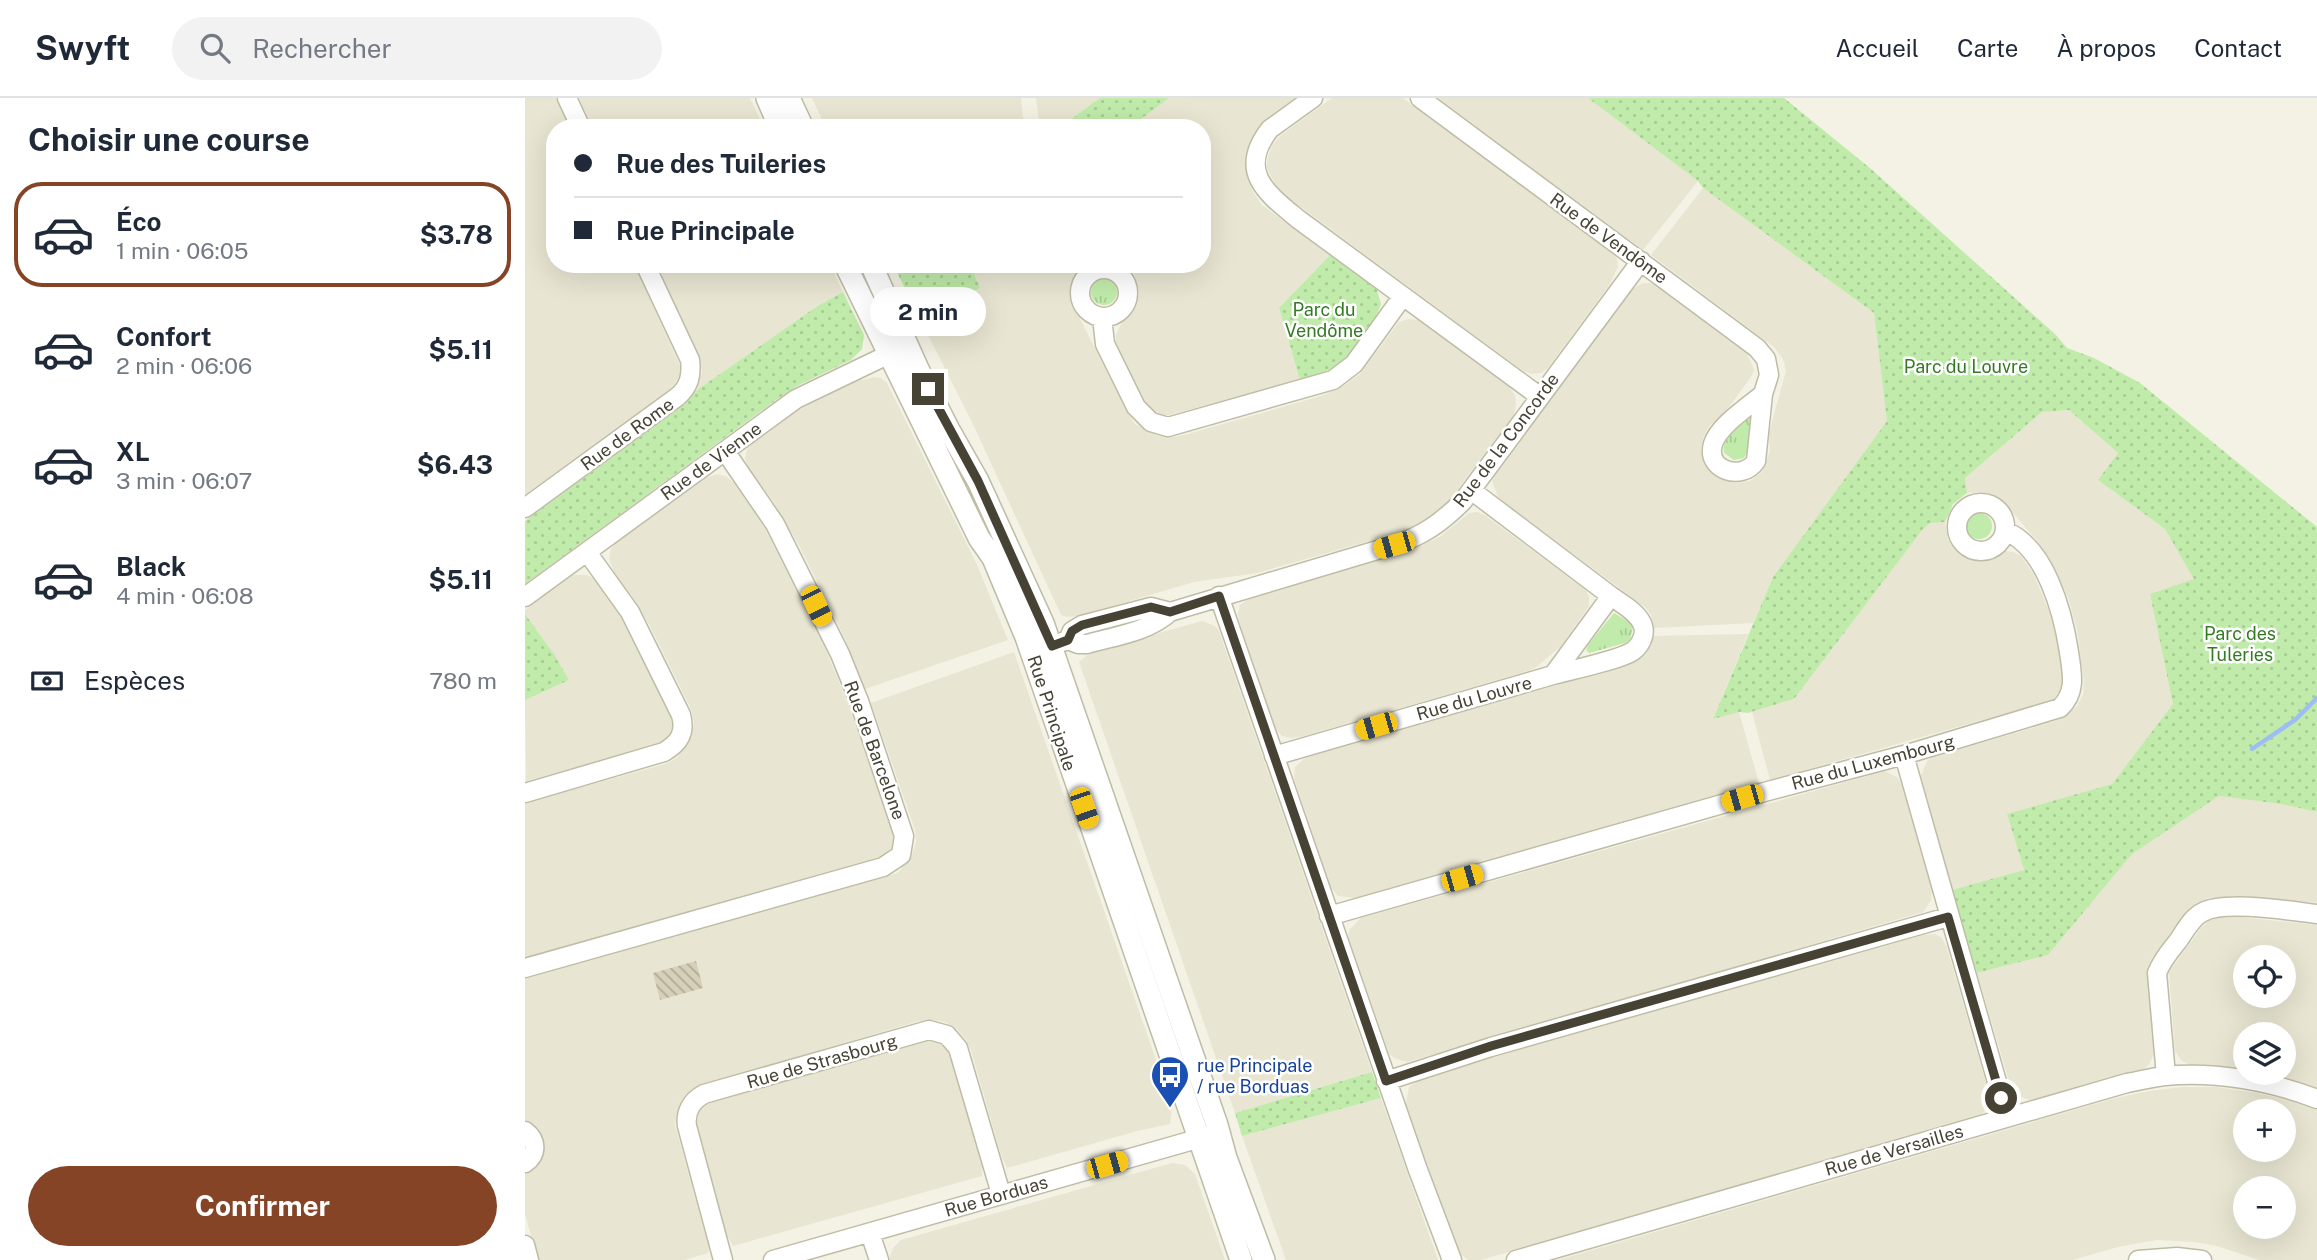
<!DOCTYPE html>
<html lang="fr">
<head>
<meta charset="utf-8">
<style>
	:root { --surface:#fff; --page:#f2f2f3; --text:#1f2937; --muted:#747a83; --line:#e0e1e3; --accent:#844425 }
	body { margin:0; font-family:"Public Sans",sans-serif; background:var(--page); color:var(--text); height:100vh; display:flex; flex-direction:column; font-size:26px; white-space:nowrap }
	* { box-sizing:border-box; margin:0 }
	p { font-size:23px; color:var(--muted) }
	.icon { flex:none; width:38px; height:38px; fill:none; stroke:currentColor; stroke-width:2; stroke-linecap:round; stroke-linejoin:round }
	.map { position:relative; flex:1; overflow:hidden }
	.drawer { display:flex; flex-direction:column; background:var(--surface); width:525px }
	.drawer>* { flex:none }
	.guide { position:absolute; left:21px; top:21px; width:665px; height:154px; border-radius:28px; box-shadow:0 7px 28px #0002; display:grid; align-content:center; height:154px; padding:0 28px; background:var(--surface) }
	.tools { position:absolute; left:1708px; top:847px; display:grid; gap:14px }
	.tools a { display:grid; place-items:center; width:63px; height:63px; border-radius:50%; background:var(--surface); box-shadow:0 7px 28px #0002; font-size:35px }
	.end { position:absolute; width:32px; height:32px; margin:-16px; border:9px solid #464234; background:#fff; box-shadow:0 0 0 4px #fff }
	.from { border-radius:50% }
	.bubble { position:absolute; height:49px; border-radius:24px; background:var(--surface); box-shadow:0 7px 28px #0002; font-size:23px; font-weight:700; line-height:49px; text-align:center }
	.car { position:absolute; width:21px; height:42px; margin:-21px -10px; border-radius:9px; box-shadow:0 0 5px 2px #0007; background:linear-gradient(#f5c518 24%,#345 0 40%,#f5c518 0 76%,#345 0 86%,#f5c518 0) }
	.guide b { display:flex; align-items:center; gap:24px; height:66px; font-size:26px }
	.guide b+b { border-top:2px solid var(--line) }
	.guide i { width:18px; height:18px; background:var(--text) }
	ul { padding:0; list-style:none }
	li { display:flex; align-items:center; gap:21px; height:105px; margin:0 14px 10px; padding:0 14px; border:4px solid transparent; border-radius:28px }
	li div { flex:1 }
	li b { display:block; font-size:26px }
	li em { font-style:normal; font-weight:700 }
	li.selected { border-color:var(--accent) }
	li>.icon { width:63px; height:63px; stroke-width:1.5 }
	h2 { padding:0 28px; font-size:32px; line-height:84px }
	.pay { display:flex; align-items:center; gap:18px; height:77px; padding:0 28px; font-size:26px }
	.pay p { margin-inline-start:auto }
	.cta { display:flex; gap:14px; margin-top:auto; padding:14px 28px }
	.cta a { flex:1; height:80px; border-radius:42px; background:var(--accent); color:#fff; font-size:28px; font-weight:700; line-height:80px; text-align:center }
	header { display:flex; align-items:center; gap:42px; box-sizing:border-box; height:98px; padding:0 35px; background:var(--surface); border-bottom:2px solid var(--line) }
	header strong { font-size:33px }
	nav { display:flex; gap:38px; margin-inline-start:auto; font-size:24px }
	.search { width:490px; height:63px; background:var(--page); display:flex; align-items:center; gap:18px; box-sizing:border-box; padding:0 24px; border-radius:38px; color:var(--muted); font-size:26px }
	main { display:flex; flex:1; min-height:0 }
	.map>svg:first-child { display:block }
	.residential { fill:#e8e5d2; fill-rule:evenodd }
	.grass { fill:url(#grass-tufts) }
	.park { fill:url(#park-dots) }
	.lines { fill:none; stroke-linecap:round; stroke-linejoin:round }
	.stream { stroke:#9cbef5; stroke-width:4.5 }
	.building { fill:url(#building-back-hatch) }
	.minor-casing { stroke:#bfbca6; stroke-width:21 }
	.tertiary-casing { stroke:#bfbca6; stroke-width:24 }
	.minor { stroke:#fff; stroke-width:18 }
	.tertiary { stroke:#fff; stroke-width:21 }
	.route { stroke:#464234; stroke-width:9 }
	.labels { text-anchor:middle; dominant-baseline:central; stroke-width:5; stroke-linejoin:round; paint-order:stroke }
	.street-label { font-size:18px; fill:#464234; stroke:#fff }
	.park-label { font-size:18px; fill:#337b23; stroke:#fff }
	.transit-label { font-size:18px; fill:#164399; stroke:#fff; text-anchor:start }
</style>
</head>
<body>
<header>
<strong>Swyft</strong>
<div class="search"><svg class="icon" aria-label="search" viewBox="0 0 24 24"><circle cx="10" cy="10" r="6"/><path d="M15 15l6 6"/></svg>Rechercher</div>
<nav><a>Accueil</a><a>Carte</a><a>À propos</a><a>Contact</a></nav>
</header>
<main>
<section class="drawer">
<h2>Choisir une course</h2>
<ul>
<li class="selected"><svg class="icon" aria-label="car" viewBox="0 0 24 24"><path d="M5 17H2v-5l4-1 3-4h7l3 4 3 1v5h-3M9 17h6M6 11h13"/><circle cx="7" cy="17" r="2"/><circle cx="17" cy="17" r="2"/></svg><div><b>Éco</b><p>1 min · 06:05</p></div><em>$3.78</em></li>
<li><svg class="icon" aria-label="car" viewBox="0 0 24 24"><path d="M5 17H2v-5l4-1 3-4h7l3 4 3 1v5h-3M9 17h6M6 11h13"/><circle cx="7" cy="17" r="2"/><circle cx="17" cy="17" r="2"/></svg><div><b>Confort</b><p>2 min · 06:06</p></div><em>$5.11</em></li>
<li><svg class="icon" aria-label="car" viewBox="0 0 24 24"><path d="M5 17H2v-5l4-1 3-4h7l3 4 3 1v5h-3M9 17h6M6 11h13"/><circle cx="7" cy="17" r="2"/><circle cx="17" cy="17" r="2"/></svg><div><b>XL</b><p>3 min · 06:07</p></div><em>$6.43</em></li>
<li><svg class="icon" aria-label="car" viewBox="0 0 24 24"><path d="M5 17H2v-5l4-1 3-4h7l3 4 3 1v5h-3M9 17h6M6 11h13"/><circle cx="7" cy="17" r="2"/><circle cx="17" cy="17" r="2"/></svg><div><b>Black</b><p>4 min · 06:08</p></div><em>$5.11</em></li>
</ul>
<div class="pay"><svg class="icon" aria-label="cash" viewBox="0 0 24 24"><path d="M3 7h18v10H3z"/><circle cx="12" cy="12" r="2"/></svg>Espèces<p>780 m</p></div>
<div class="cta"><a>Confirmer</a></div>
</section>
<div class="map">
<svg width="1792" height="1162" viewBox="0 0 1792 1162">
	<defs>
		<pattern id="grass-tufts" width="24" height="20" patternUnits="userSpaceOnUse" patternTransform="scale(1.75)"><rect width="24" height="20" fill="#c0ebaa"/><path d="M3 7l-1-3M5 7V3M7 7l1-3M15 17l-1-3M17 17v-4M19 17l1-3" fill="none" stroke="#a6cb93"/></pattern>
		<pattern id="park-dots" width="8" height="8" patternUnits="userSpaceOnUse" patternTransform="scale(1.75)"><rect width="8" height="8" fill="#c0ebaa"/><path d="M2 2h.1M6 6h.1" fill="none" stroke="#a6cb93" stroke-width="1.8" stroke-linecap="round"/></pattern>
		<pattern id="building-back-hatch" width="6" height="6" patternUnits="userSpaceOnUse" patternTransform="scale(1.75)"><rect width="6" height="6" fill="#d6d0b9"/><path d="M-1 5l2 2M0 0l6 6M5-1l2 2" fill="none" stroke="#afaa97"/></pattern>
	</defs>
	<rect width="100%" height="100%" fill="#f3f2e4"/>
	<path class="residential" d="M0,0H31L45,30H30V166H109L156,270V277L145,291L0,397Z
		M54,0H225L239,30H68Z
		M287,0H496L499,30H301Z
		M511,0H575L534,30H515Z
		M644,0H770L743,19L732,31L724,47L720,64L723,80L728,94L737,107L805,157L754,210L775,282L644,317H635L626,310L618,300L591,245V237L595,228L611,207L614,195L609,175L600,166H677V30H604Z
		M807,0H878L1091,158L1093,168L1085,186L1023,270L1016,275L1007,276L998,273L754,93L742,71V63L747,48L755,38Z
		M913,0H1063L1173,83L1118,152Z
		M1178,90L1349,215L1362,323L1248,479L1228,525L1129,530L1126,517L1120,509L982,407L973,399L967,383L971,375L1101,197L1109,190L1118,185H1125L1133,188L1222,255L1229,272L1226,279L1198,317L1184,328L1179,338L1176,351L1179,364L1187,375L1199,382L1211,385L1225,383L1237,374L1245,353L1244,335L1261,273L1258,261L1249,249L1126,157Z
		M132,166H305L318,194L291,209L172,292L177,274L175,262Z
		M445,166H560L548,180L545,192L546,203L603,316L610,326L635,338L649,339L663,336L799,297L818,288L835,276L874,224L883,221L893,222L903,229L984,289L990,297L991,307L989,317L926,400L913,413L895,426L868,436L732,475L669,484L553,518L542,519L536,517L446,322L395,221L455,190Z
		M349,279L356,280L362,285L452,467L483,542L340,591L321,543L275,449L249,405L223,369L220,361L222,352L228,344L271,313L335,281L337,282Z
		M1544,312L1593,355L1573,382L1640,431L1670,481L1625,496L1648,606L1587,686L1482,716L1499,772L1427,792L1396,678L1402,663L1408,659L1531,623L1542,617L1552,608L1558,597L1559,583L1552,532L1543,499L1529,470L1515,446L1481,407L1469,397L1456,394L1442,395L1440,380L1517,314Z
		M193,376L202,379L210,386L238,427L296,540L324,608L369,735L366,753L358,758L0,860V705L140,666L152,660L167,637L169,624L166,611L126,530L109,501L91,479L84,460L86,451L92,444L180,380Z
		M952,414L961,418L1061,492L1064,499V508L1036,548L1010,570L999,574L779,638L767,640L757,638L751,631L715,526L713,516L715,507L727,498L890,451L916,438L944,415Z
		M1413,423L1420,424L1423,442L1432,454L1445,461L1467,462L1480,453L1488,454L1496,458L1508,475L1533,535L1538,575L1535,596L1528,602L1245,682L1227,614L1269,601L1398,431L1405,425Z
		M48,477H62L69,481L93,513L145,616L148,625L147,633L136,646L1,683L0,602L44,582L29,556L0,516V512Z
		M677,523L690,528L694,533L847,974L710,1015L554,564L566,554Z
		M1223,536L1188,621L1214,614L1234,685L831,800L813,798L806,790L769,681L770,669L780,660L1107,565L1121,556L1129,538Z
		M489,554L647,1008L645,1026L612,1033L482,1070L476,1057L446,952L441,942L432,931L420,924L408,922L394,923L174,987L160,997L154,1006L150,1027L184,1150L183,1155L160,1162H13L0,1116V1074L10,1068L18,1051L15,1034L0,1022V881L373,775L387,757L391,744L390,732L346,605Z
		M1360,673L1373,680L1377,688L1407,793L1406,802L1398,814L882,964L869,960L864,955L823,838L825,831L836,820Z
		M1694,698L1756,706L1792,714V805L1719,798L1683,800L1672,805L1665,810L1627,860L1623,870L1629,955L1624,967L1617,972L1581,980L1505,1002L1488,996L1452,875L1523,857L1607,756Z
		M1714,819L1792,827V990L1742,975H1759V936H1720V971L1664,967L1656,962L1650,953L1644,874L1676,830L1683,823L1692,820ZM1720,859H1759V898H1720Z
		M1410,836L1417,840L1422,850L1465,998L1463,1007L1457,1016L956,1162H943L933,1154L881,1006L884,989L893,983L983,955L1399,837Z
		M403,943L416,946L423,951L426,958L457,1068V1078L208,1148L202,1137L171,1025L174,1012L187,1004Z
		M1658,989H1691L1731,995L1760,1001L1792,1012V1162H1734L1692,1148L1670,1144L1631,1142L1593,1149L1547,1162H1033L1587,1001L1624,993ZM1720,1013H1759V1052H1720ZM1720,1090H1759V1129H1720Z
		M856,1000L913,1162H761L717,1038Z
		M647,1065L660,1067L670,1076L700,1162H364L368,1150L376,1142Z"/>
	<path class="grass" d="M566 194a13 13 0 1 1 26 0a13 13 0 1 1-26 0Z
		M1223,319L1226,321L1225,349L1219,360L1209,362L1199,355C1196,340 1214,330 1223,319Z
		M1441 428a13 13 0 1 1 26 0a13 13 0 1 1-26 0Z
		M1089,515L1104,524L1108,529L1105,542L1100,545L1064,555L1061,552L1063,547Z"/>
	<path class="park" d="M575,0H644L604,30H534Z
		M1063,0H1259L1346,71L1531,237L1542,250L1569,260L1615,285L1792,429V714L1756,706L1694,698L1607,756L1523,857L1452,875L1427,792L1499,772L1482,716L1587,686L1648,606L1625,496L1669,481L1640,431L1573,382L1593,355L1544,312L1517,314L1440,380L1442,395L1428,406L1420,424L1405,425L1398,431L1269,601L1223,615L1214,614L1188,621L1248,479L1362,323L1349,215L1178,90L1173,83Z
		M805,157L852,192L856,206C851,223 825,258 811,268C800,275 787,278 775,282L754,210Z
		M368,166H445L455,190L395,221Z
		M318,194L339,237L337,251L326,262L272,288L251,302L0,486V423L160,306L172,292L291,209Z
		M0,516L29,556L44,582L0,602Z
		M847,974L856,1000L717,1038L710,1015Z"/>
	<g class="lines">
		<path class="stream" d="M1727,651L1770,622L1792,600"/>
	</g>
	<path class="building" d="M171,863L178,890L135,902L128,875Z"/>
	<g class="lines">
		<defs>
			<path id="minor" d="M42,0L56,30
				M788,0L745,31C712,73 741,95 773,121L1014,298
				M895,0L1232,250L1241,261L1244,277L1238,296L1231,363C1217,384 1180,372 1188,346C1193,328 1224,308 1238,296
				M555 195a24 24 0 1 1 48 0a24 24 0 1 1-48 0Z
				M577,219L580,246L611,309L626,324L643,329L808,282L829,266L878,198
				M1432 429a24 24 0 1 1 48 0a24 24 0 1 1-48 0Z
				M0,410L152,299C164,289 167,278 165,262L120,166
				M694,498L893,1072L927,1162
				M0,499L271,301L375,251
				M543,542L547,533L557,527L626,509L645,514
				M513,552L543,542L553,546H562C590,538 623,534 645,514L869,447C898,438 917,424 938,403L1116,163
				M1028,577C1046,572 1095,562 1108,553C1115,548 1121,537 1118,528C1114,515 1097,506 1086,498
				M1379,657L1482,1019
				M749,658L1028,577L1086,498L946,392
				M0,695L139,654C154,645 161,635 156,617L105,514L62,454
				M804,818L1243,693L1379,657L1535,610C1552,594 1547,575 1544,554C1538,515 1521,449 1480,433
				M0,870L358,769L376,757L379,738L334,603L315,556L250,426L200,353
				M1641,978L1632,875C1637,862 1645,853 1653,843C1660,833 1667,819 1678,814C1700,802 1766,813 1792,816
				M861,983L966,949L1423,819
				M0,1033C12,1042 13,1056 0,1065
				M345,1135L354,1162
				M0,1147L4,1162
				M198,1162L162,1028C160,1014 166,1003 179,996L404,932L422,937L433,950L476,1096
				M248,1162L686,1037
				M991,1162L1602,985C1615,983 1628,979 1640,978C1689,973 1746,983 1792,1001
				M1613,1162L1652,1159L1677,1162"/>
			<path id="tertiary" d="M242,0L255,30
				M264,0L278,30
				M320,166L454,440L468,460L501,539L716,1162
				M346,166L393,271L424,332L453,383L518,525L692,1027L701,1060L739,1162"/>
		</defs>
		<use href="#minor" class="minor-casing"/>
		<use href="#tertiary" class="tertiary-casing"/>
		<use href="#minor" class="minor"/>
		<use href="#tertiary" class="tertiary"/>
	</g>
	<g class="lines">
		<path class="route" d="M403,291L453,383L527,548L543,542L547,533L557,527L626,509L645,514L694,498L861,983L966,948L1423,819L1476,1000"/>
	</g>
	<defs>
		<symbol id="bus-pin" viewBox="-11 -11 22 30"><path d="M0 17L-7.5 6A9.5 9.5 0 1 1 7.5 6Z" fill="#1a4fb4" stroke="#fff"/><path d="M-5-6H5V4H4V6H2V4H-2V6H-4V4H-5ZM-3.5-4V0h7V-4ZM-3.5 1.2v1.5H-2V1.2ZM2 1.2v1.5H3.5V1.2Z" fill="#fff"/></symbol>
	</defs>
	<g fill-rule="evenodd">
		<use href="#bus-pin" x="623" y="955" width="44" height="60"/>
	</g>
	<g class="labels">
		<g class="street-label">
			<text transform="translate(1084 140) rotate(36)">Rue de Vendôme</text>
			<text transform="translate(102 336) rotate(-36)">Rue de Rome</text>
			<text transform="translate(981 342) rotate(-53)">Rue de la Concorde</text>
			<text transform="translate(186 363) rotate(-36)">Rue de Vienne</text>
			<text transform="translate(949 600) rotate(-16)">Rue du Louvre</text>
			<text transform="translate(527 615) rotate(72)">Rue Principale</text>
			<text transform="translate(350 652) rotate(70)">Rue de Barcelone</text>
			<text transform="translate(1348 664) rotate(-15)">Rue du Luxembourg</text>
			<text transform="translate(297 963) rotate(-16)">Rue de Strasbourg</text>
			<text transform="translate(1369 1052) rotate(-16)">Rue de Versailles</text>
			<text transform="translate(471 1098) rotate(-16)">Rue Borduas</text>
		</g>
		<g class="park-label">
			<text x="799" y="211">Parc du<tspan x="799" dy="21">Vendôme</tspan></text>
			<text x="1441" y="268">Parc du Louvre</text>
			<text x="1715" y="535">Parc des<tspan x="1715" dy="21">Tuleries</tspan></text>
		</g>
		<g class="transit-label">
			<text x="672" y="967">rue Principale<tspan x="672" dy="21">/ rue Borduas</tspan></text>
		</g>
	</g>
</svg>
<div class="tools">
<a><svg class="icon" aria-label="locate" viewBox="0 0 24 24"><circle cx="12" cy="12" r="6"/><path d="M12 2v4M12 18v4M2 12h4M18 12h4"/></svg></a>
<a><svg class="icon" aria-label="layers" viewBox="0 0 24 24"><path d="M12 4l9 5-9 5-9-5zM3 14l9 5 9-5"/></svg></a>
<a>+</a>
<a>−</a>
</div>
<i class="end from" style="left:1476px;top:1000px"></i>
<i class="end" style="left:403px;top:291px"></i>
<div class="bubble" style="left:345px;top:189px;width:116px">2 min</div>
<i class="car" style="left:869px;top:447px;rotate:254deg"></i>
<i class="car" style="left:291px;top:508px;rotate:154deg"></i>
<i class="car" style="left:851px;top:628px;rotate:254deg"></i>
<i class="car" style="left:1217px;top:700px;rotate:254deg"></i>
<i class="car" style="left:559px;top:710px;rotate:161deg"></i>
<i class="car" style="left:937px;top:780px;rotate:74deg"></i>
<i class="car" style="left:582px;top:1067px;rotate:74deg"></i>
<div class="guide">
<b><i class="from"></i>Rue des Tuileries</b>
<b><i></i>Rue Principale</b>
</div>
</div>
</main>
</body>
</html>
